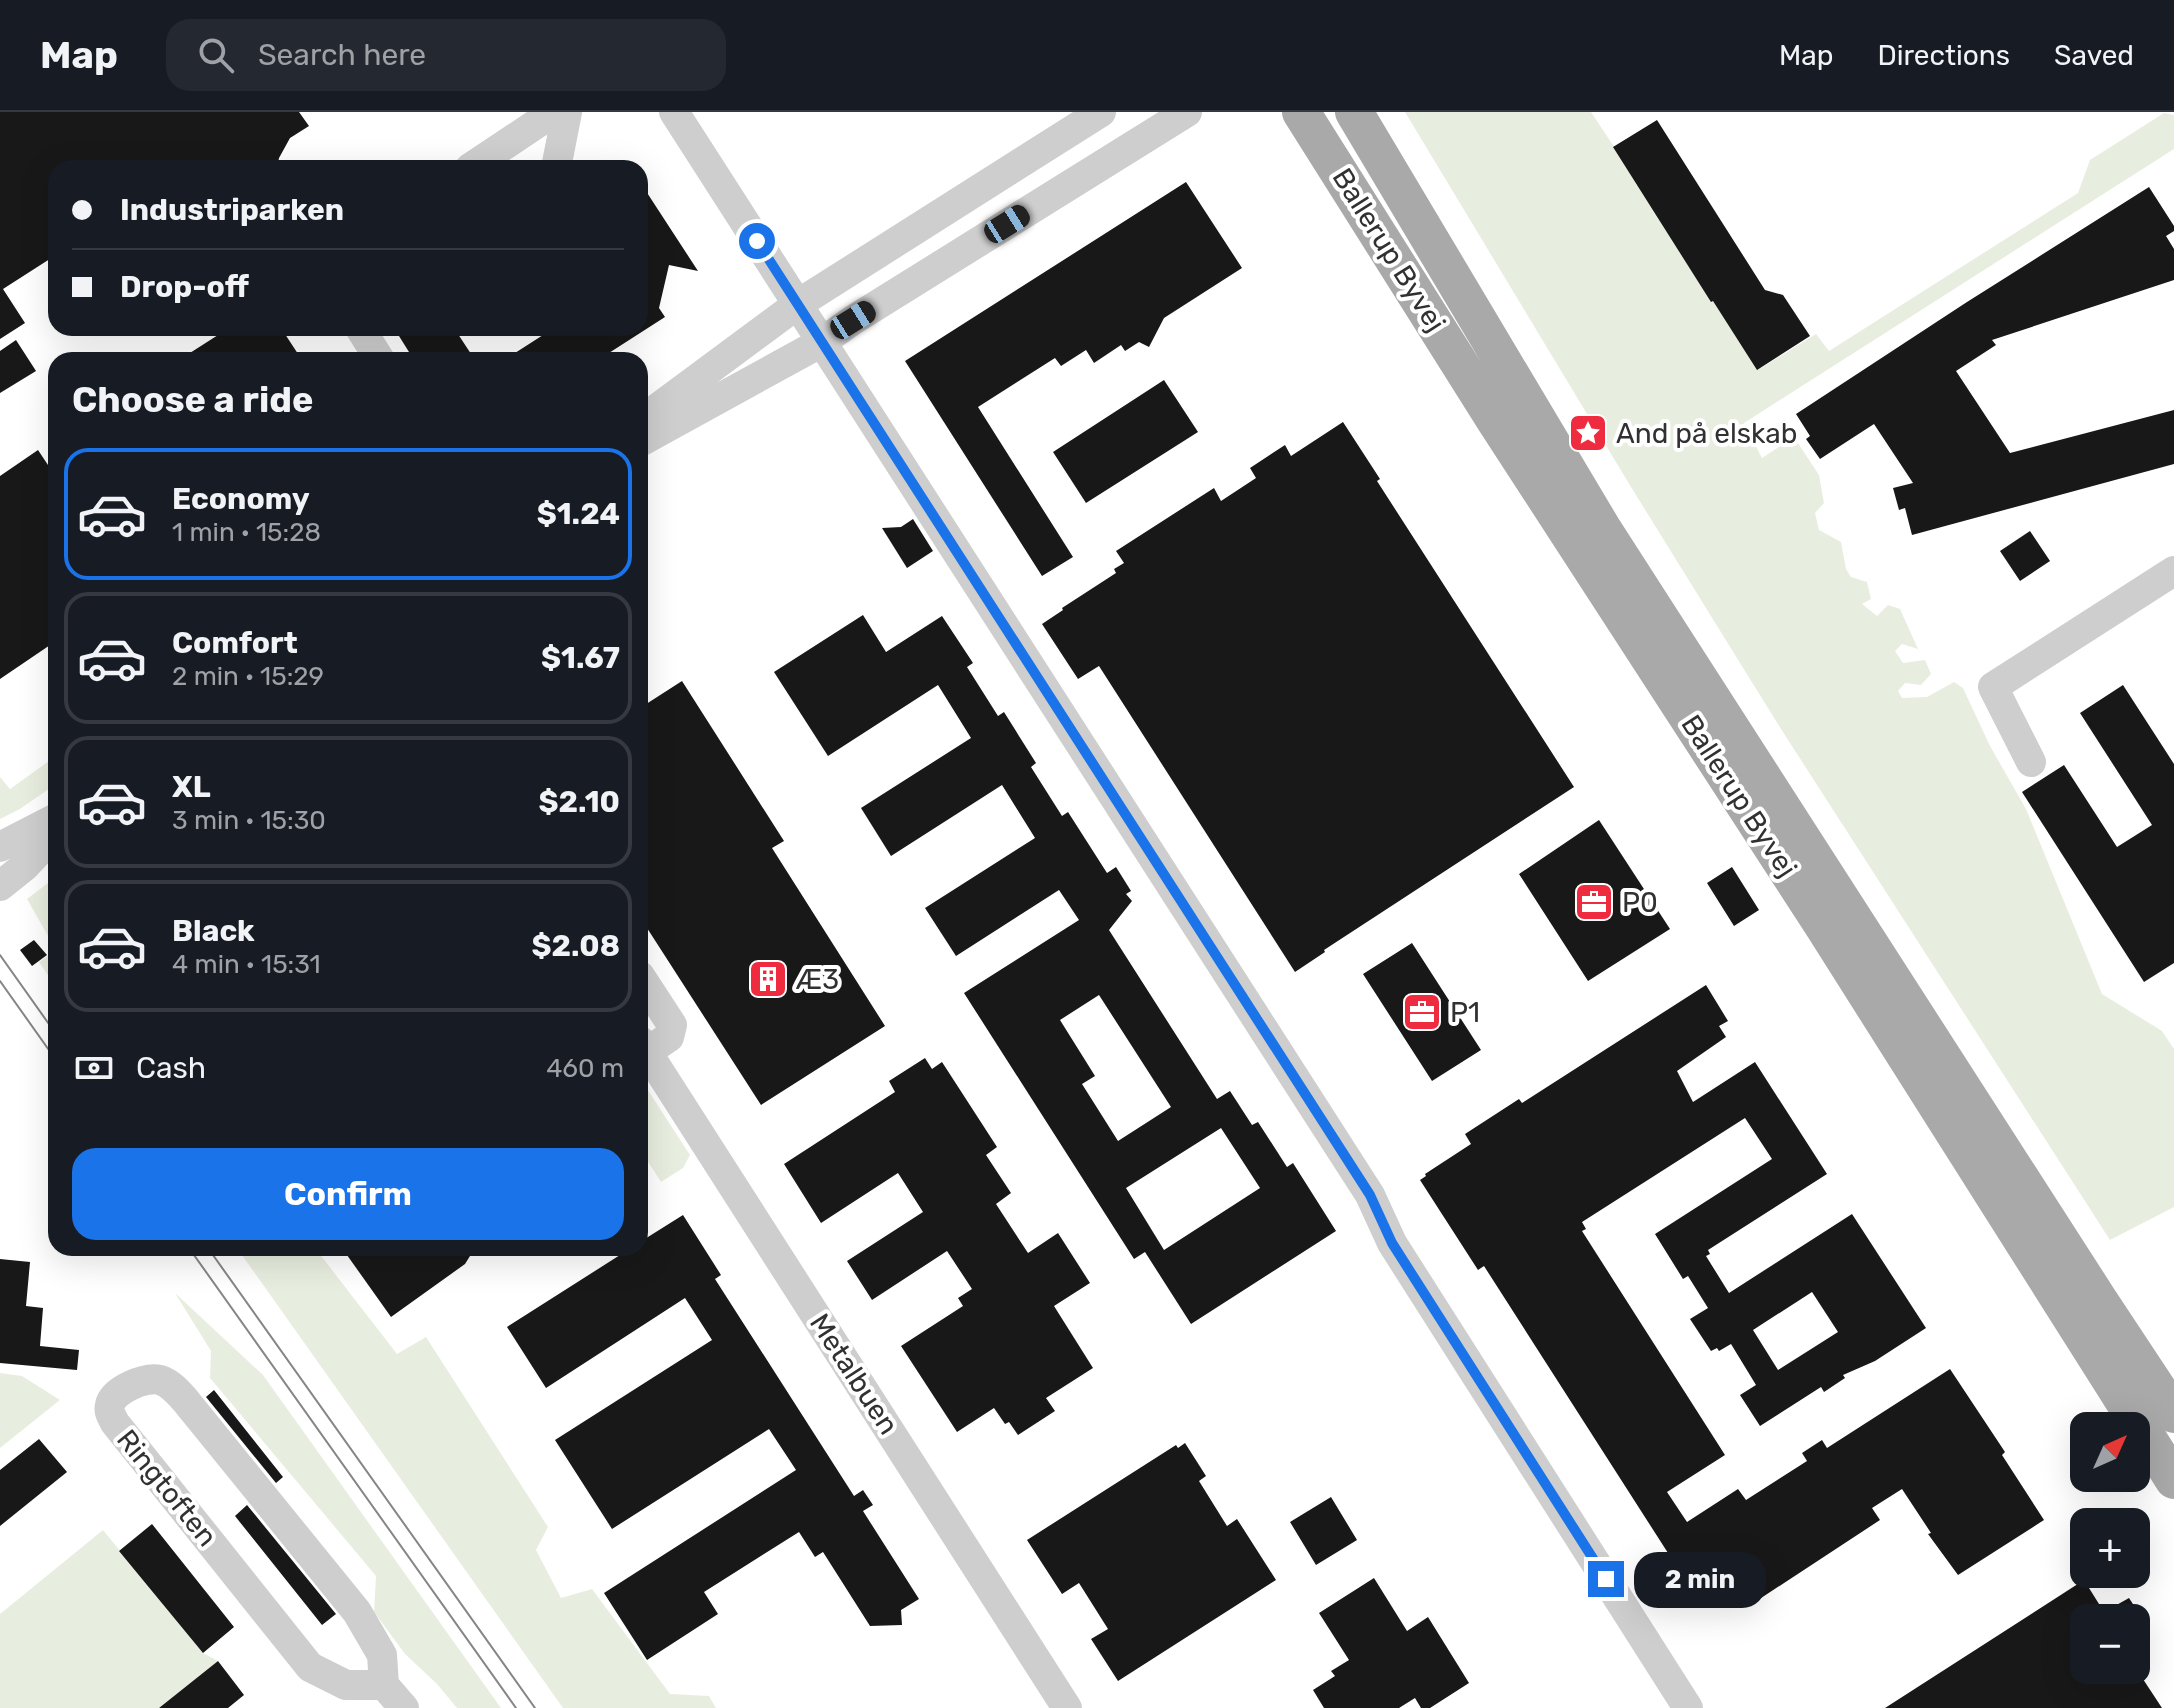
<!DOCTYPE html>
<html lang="en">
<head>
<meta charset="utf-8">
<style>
	:root { --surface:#171b24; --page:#242831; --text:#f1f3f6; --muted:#9ea1a6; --line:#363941; --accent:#1a73e8 }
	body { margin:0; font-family:Rubik,sans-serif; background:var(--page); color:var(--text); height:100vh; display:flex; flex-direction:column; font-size:30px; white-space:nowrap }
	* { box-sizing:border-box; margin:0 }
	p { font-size:26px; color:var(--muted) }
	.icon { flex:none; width:44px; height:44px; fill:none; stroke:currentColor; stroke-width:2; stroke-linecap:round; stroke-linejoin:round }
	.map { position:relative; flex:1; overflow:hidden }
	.panel { position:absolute; left:48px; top:240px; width:600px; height:904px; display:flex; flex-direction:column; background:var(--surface); border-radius:24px; box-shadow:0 8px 32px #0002 }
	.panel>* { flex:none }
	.hud { position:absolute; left:48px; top:48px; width:600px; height:176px; border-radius:24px; box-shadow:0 8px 32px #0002; display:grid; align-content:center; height:176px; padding:0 24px; background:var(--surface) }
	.needle { width:52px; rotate:45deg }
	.buttons { position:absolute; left:2070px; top:1300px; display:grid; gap:16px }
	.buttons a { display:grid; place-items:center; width:80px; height:80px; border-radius:16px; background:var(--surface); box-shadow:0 8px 32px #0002; font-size:40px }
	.end { position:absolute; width:36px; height:36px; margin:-18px; border:10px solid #1a73e8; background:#fff; box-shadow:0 0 0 4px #fff }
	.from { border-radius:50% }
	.bubble { position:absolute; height:56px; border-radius:24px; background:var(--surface); box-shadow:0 8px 32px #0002; font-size:26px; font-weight:700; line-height:56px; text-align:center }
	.car { position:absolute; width:24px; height:48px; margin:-24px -12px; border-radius:10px; box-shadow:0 0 6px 2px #0007; background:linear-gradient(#222 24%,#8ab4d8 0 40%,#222 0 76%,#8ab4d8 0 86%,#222 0) }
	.hud b { display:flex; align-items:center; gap:28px; height:76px; font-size:30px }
	.hud b+b { border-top:2px solid var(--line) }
	.hud i { width:20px; height:20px; background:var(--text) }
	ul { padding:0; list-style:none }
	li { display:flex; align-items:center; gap:24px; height:132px; margin:0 16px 12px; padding:0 8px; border:4px solid var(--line); border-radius:24px }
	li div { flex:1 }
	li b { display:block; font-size:30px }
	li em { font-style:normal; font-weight:700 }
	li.selected { border-color:var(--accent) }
	li>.icon { width:72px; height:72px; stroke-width:1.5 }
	h2 { padding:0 24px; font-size:36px; line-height:96px }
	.pay { display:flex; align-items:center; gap:20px; height:88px; padding:0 24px; font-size:30px }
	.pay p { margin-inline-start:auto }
	.primary-button { display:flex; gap:16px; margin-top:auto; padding:16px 24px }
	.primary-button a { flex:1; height:92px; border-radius:24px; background:var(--accent); color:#fff; font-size:32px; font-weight:700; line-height:92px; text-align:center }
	header { display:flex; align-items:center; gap:48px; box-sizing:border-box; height:112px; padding:0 40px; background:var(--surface); border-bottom:2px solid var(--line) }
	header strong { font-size:38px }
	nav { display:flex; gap:44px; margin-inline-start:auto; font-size:28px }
	.search { width:560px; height:72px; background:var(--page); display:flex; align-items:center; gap:20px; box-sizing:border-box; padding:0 28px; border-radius:24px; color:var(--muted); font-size:30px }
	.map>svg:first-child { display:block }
	.green { fill:#e8eedf }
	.building { fill:#181818; fill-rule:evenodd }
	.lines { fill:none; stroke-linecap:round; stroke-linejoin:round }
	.minor { stroke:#cecece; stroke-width:30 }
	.major { stroke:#a9a9a9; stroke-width:38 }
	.tram { stroke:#868686; stroke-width:2 }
	.route { stroke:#1a73e8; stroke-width:10 }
	.labels { text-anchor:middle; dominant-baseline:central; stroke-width:8; stroke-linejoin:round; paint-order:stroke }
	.street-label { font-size:28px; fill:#313131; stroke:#fff }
	.poi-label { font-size:28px; fill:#313131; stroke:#fff; text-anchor:start }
</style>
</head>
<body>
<header>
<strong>Map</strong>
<div class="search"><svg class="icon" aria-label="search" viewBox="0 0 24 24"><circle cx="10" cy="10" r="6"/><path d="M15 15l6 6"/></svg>Search here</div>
<nav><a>Map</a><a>Directions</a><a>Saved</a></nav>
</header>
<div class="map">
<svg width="2174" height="1596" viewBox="0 0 2174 1596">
	<rect width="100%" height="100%" fill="#fff"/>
	<path class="green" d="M1405,0H1591L1761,256L1816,222L1829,239L2078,81L2090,48L2164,1L2174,3V37L1744,311L1762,346L1794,325L1819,363L1824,391L1815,401L1819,418L1841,430L1846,457L1851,465L1867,470L1871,487L1862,492L1877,504L1888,493L1900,497L1918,537L1902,532L1895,539L1903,551L1925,548L1931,562L1921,573L1905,571L1898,579L1902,586L1927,585L1954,570L1963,576L1990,634L2026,697L2102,882L2162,919L2174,937V1095L2110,1128L1781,617L1631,375Z
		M56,644V672L20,697L0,707V665L10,677Z
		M56,765V875L39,850L48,844L55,836L27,787Z
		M640,966L690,1043L683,1056L661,1070L640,1037Z
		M237,1136H315L397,1242L426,1225L548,1415L536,1438L561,1486L592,1477L670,1582L709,1584L716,1596H563Z
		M175,1181L263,1263L501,1596H457L437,1572L405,1542L374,1500L376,1464L210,1266L211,1239Z
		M0,1261L22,1264L60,1288L0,1336Z
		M103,1418L203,1541L218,1549L159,1596H0V1502Z"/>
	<path class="building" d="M0,0H299L309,14L290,26L279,46L277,56H261L256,48L244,56H56V143L3,177L25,211L0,227Z
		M1657,8L1765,178L1783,183L1810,224L1757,258L1713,189L1711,190L1613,35Z
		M640,70L698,159L669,153L659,196L665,205L598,248H504L554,216H640Z
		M1186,70L1242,156L1164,206L1149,235L1139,230L1125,239L1121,233L1094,251L1086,238L1061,254L1055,246L978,295L1073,445L1042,464L905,249Z
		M2149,75L2174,114V119L2166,124L2174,137V168L1992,228L1996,233L1956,259L2010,341L2174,298V352L1912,423L1905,396L1899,398L1893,376L1913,371L1874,312L1820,347L1806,327L1810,324L1796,302L1967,190Z
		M229,216H281L302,248H179Z
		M394,216H454L475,248H414Z
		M16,228L36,259L0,281V239Z
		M1164,268L1198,320L1086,391L1053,340Z
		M1343,310L1380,367L1377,369L1574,675L1324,838L1325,840L1295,860L1099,554L1078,567L1042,512L1063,498L1062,496L1116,461L1114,457L1124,451L1116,439L1214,376L1221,389L1256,366L1250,356L1285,333L1291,344Z
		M38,338L56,365V529L0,567V364Z
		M913,407L933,439L907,456L882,416L901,415Z
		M2030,419L2050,449L2020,469L2000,439Z
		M863,503L886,540L942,504L973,551L967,555L998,604L1004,600L1036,651L1031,655L1062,704L1068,700L1107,761L1116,755L1131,779L1126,782L1132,789L1109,818L1217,987L1230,979L1252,1013L1258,1010L1287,1055L1293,1051L1336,1119L1191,1212L1145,1140L1134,1147L964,881L1079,808L1059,778L956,844L925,796L1035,726L1002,673L891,744L861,696L971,626L938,573L828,644L774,560ZM1099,883L1171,995L1118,1029L1082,972L1095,964L1060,908ZM1221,1016L1260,1076L1164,1138L1126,1076Z
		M682,569L784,729L772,736L885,914L761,993L647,816L640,821V596Z
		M2123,573L2174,652V851L2144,870L2022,680L2064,653L2117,735L2152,713L2080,601Z
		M1599,708L1670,817L1588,869L1519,762Z
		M1732,755L1759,798L1734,814L1707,771Z
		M34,828L47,843L32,854L20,838Z
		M1412,831L1481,938L1432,969L1363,862Z
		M1706,873L1728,909L1719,914L1726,925L1677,959L1693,990L1755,950L1827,1062L1708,1138L1710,1142L1706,1144L1729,1181L1852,1102L1926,1216L1875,1249L1843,1263L1845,1266L1824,1280L1821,1275L1760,1314L1740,1283L1756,1273L1731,1232L1719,1239L1717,1236L1711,1239L1690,1207L1708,1196L1688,1164L1683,1167L1655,1122L1772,1047L1745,1006L1582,1110L1586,1117L1582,1119L1725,1343L1667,1380L1687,1410L1738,1377L1746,1388L1807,1349L1802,1341L1822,1328L1827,1336L1950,1257L2005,1340L2002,1343L2044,1408L1958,1463L1928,1422L1931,1421L1902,1377L1872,1396L1880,1408L1758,1488L1735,1452L1693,1480L1484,1154L1478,1158L1420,1068L1426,1064L1425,1062L1471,1032L1465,1022L1519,987L1522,991ZM1812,1180L1838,1220L1778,1258L1753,1218Z
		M925,946L932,957L942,950L997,1035L986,1043L1011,1081L996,1092L1028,1141L1058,1121L1090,1171L1054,1194L1093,1256L1046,1286L1055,1299L1018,1323L1009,1310L1005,1312L994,1296L957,1320L901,1234L963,1194L958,1186L972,1177L947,1139L872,1188L847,1149L923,1100L898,1061L821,1111L784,1052L895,980L889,969Z
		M683,1103L721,1163L715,1167L854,1384L863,1378L873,1393L863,1399L919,1487L901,1498L902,1513L870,1514L823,1440L815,1445L799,1420L704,1480L718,1502L647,1548L604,1481L796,1358L769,1317L612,1417L555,1328L712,1228L685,1186L546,1276L507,1215L631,1136H640V1130Z
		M342,1136H475L465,1152L391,1205Z
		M0,1147L30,1150L26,1194L43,1196L40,1234L79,1238L77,1258L0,1251Z
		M214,1278L283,1365L276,1371L206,1285Z
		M39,1327L67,1360L0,1414V1358Z
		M1185,1331L1206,1364L1199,1369L1227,1414L1237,1407L1276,1468L1118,1569L1091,1527L1108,1517L1079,1471L1062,1482L1027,1428L1176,1333L1178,1336Z
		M1331,1385L1357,1428L1316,1453L1290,1410Z
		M247,1393L336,1502L322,1513L235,1404Z
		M152,1412L234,1515L203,1541L119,1439Z
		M1374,1466L1407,1519L1428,1505L1469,1571L1430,1596H1421L1415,1586L1399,1596H1324L1313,1578L1335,1564L1331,1559L1349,1548L1319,1501Z
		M2084,1468L2104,1500L2129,1486L2142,1506H2084V1558H2137L2162,1596H1885Z
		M218,1549L244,1583L228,1596H159Z"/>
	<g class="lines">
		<path class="minor" d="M674,0L1370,1083L1392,1131L1688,1596
			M470,56L554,0
			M556,56L567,0
			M360,216L380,248
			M640,309L798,192L1101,0
			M640,330L822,230L853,208L1187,0
			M2031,650L1993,575L2174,459
			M0,735L56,706
			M0,774L25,754L56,721
			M640,864L672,913L669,925L647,940
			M640,929L1067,1596
			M384,1573H346L310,1555L115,1311C112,1305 108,1300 110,1293C113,1278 146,1264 160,1268C170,1271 178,1280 185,1288L357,1500L382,1543L384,1573L404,1596"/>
		<path class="major" d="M1301,0L1495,308L1824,815L2174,1368
			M1354,0L1602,416L2098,1187L2174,1302"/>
		<path class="tram" d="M0,843L56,922
			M0,869L56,948
			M189,1136L516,1596
			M208,1136L535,1596"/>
	</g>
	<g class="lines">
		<path class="route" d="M757,129L1370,1083L1392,1131L1606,1467"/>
	</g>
	<defs>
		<symbol id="sight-square" viewBox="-11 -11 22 22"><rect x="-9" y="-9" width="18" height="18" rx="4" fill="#ef2c3f" stroke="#fff"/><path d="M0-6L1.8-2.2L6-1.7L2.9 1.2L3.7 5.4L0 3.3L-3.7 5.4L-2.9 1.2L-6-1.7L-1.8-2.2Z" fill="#fff"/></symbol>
		<symbol id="office-square" viewBox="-11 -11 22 22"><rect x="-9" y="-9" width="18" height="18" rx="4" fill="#ef2c3f" stroke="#fff"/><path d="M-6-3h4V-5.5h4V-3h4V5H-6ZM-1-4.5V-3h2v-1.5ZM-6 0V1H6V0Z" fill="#fff"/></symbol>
		<symbol id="building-square" viewBox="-11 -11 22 22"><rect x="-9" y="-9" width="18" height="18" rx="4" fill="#ef2c3f" stroke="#fff"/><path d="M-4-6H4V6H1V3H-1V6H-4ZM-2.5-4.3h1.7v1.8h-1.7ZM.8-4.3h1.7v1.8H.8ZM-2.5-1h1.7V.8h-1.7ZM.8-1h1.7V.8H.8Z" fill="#fff"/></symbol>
	</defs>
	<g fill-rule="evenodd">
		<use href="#sight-square" x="1566" y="299" width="44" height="44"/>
		<use href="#office-square" x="1572" y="768" width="44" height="44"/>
		<use href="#building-square" x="746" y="845" width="44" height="44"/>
		<use href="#office-square" x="1400" y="878" width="44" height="44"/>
	</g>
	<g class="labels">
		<g class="street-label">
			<text transform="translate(1389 138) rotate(58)">Ballerup Byvej</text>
			<text transform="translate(1739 684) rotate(57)">Ballerup Byvej</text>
			<text transform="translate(854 1262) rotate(57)">Metalbuen</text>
			<text transform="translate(167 1376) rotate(51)">Ringtoften</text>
		</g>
		<g class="poi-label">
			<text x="1616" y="321">And på elskab</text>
			<text x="1622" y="790">P0</text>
			<text x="796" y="867">Æ3</text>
			<text x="1450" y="900">P1</text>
		</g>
	</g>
</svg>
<div class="buttons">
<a><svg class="needle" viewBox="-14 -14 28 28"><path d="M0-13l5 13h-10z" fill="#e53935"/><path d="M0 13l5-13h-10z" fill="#9ea1a6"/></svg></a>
<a>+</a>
<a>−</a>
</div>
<i class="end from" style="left:757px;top:129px"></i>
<i class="end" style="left:1606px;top:1467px"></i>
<div class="bubble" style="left:1634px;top:1440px;width:132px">2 min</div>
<i class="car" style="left:1007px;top:112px;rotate:58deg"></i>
<i class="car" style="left:853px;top:208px;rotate:58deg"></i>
<div class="hud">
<b><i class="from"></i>Industriparken</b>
<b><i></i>Drop-off</b>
</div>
<section class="panel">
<h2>Choose a ride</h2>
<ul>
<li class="selected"><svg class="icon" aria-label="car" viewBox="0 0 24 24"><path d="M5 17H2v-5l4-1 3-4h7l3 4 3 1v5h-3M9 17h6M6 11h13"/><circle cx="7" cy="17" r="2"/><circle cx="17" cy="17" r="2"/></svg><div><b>Economy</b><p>1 min · 15:28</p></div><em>$1.24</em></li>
<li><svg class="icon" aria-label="car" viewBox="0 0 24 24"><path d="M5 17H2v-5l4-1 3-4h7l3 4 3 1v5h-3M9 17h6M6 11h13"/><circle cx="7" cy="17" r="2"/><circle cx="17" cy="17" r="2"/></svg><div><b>Comfort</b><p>2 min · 15:29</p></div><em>$1.67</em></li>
<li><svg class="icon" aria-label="car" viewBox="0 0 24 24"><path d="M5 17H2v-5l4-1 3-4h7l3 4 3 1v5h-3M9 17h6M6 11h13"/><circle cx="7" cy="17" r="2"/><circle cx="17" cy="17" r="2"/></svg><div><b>XL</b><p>3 min · 15:30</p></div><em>$2.10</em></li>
<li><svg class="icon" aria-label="car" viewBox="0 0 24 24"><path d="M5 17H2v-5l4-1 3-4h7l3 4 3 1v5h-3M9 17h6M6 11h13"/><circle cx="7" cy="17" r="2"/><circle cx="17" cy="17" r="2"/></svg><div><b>Black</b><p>4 min · 15:31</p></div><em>$2.08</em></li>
</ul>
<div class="pay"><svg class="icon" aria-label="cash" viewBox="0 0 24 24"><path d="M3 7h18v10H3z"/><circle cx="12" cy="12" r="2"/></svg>Cash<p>460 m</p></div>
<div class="primary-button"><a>Confirm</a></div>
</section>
</div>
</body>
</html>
